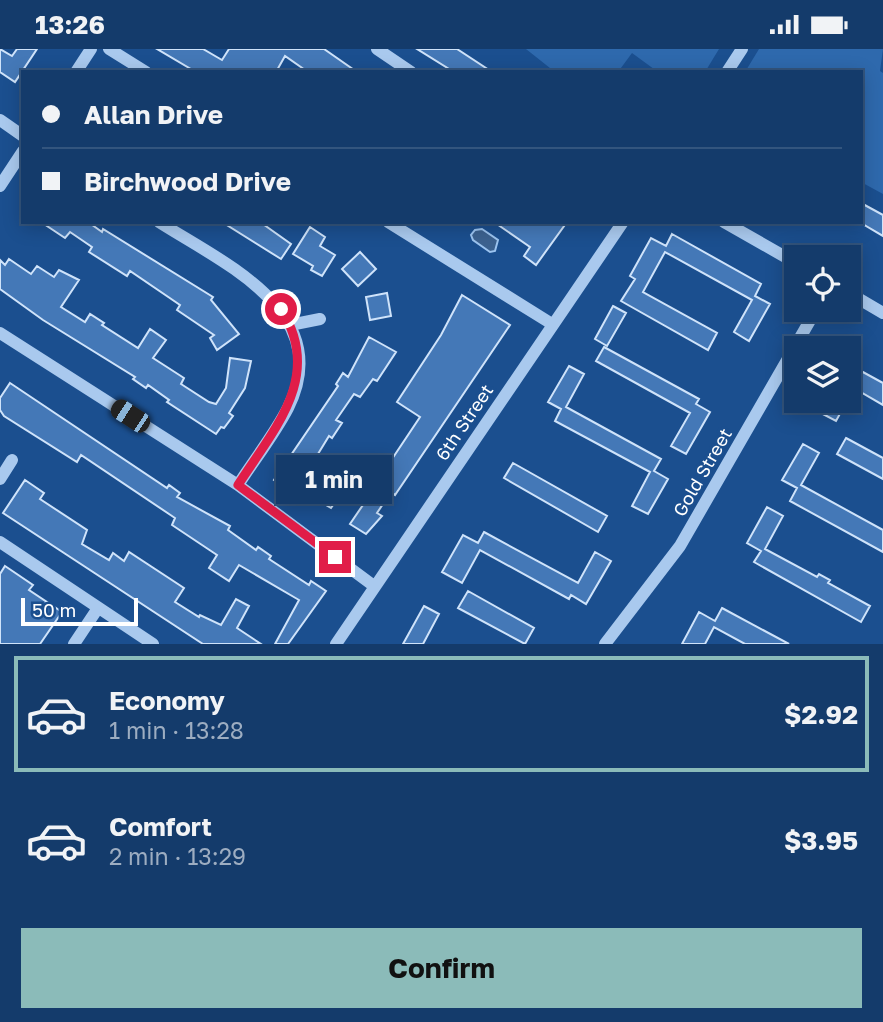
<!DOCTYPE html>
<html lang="en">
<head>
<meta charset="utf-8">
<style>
	:root { --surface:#143b6b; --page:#1d4271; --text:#f1f3f6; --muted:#9dadc1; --line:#33557e; --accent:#8bbbb9 }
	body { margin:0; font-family:"Golos Text",sans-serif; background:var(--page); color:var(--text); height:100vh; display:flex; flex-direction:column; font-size:26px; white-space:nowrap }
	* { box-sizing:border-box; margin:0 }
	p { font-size:23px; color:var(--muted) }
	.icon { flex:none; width:38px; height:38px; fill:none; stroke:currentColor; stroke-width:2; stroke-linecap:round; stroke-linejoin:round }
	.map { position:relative; height:595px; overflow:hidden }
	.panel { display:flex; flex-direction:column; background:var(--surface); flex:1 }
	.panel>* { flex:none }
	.top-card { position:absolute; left:21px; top:21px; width:842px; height:154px; border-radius:0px; box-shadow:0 4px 18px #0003,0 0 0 2px var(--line); display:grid; align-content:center; height:154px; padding:0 21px; background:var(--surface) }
	.controls { position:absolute; left:784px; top:196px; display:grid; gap:14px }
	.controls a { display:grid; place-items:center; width:77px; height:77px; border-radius:0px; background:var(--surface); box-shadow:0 4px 18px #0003,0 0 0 2px var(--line); font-size:35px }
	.scale { position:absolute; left:21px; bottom:18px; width:117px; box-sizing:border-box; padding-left:7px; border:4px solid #fff; border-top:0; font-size:19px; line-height:24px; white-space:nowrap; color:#fff; -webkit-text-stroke:5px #1b4f8f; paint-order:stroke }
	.end { position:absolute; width:32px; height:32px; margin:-16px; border:9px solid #e11d48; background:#fff; box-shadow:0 0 0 4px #fff }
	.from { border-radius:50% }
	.bubble { position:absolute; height:49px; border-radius:0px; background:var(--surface); box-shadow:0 4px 18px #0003,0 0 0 2px var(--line); font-size:23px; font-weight:700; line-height:49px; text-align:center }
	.car { position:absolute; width:21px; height:42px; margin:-21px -10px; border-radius:9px; box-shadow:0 0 5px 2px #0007; background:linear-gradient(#222 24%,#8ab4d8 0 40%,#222 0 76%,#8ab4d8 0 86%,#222 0) }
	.top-card b { display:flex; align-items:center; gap:24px; height:66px; font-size:26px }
	.top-card b+b { border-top:2px solid var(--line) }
	.top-card i { width:18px; height:18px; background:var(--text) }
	ul { padding:12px 0 0; list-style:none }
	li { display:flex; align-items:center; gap:21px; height:116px; margin:0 14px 10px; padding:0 7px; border:4px solid transparent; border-radius:0px }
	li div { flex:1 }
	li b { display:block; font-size:26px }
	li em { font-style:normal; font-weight:700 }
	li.current { border-color:var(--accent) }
	li>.icon { width:63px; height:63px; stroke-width:1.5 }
	.primary-button { display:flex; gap:14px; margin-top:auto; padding:14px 21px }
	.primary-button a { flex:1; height:80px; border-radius:0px; background:var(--accent); color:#111; font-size:28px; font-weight:700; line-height:80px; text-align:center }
	.status { display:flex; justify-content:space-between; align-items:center; height:49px; padding:0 35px; background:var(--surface); direction:ltr }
	.status svg { height:19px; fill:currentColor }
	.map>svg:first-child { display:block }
	.green { fill:#2e69ad }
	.water { fill:#3c6290; stroke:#9cc4f0; stroke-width:2 }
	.building { fill:#4478b7; stroke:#cfe3fa; stroke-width:2 }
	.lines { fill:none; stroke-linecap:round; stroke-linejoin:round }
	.minor { stroke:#a9c9ee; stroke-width:12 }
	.route { stroke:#e11d48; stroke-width:9 }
	.labels { text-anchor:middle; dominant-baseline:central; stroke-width:6; stroke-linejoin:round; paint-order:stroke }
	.street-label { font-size:18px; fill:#fff; stroke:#1b4f8f }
</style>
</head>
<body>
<div class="status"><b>13:26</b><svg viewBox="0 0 49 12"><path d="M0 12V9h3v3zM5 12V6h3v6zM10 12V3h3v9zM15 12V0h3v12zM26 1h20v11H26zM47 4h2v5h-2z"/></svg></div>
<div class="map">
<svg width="883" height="595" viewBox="0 0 883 595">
	<rect width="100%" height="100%" fill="#1b4f8f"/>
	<path class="green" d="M526,0H719L705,23H658L632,4L618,23H555Z
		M759,0H883L880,22L883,24V145L861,133V23H745Z"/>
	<path class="water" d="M482,180L498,191L495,202L490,203L473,191L471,186L475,181Z"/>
	<path class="building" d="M0,0L12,7L17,0H37L15,33L0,23Z
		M157,0H203L222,11L229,0H324L357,23H308L285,7L276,23H196Z
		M417,0H457L492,23H454Z
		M861,154L883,166V187L861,174Z
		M41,173H88L102,183L103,180L213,248L211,251L239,285L217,301L210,289L214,286L177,261L180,256L130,222L127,227L89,203L92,198L70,183L65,189Z
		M222,173H260L291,195L281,210Z
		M494,173H567L536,216L524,207L530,198Z
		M310,178L325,188L320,197L335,206L322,227L311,221L313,217L293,205Z
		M672,185L761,235L755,247L770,255L749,292L734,283L752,251L665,203L643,243L717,284L708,301L621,252L635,230L630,227L651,189L666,197Z
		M360,203L376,220L358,237L342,220Z
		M9,210L31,225L37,217L54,228L59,221L79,231L61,258L85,273L90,265L104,274L102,276L138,299L150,280L166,291L153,309L184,329L181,335L209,353L216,355L226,339L230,309L251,312L245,339L229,364L233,367L224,379L221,378L216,385L167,353L169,351L148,336L146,339L133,330L135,328L43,271L0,240V211L5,216Z
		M387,244L391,267L370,271L366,248Z
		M462,246L510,276L395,446L391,443L377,464L382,467L366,485L350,475L367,450L346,439L353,426L374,437L420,368L397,353L441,286Z
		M613,257L626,264L607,297L595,290Z
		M369,288L396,303L377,332L373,330L360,348L354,345L336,371L342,374L332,389L329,387L310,418L314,420L312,424L342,443L331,459L295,438L292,443L274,431L338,337L336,335L343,324L348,328Z
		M604,298L699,350L696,355L710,363L686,405L671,397L690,364L596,312Z
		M569,317L584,325L566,358L661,410L654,422L668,430L648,465L632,457L650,423L555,372L561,360L548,353Z
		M861,322L883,334V356L852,338Z
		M10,334L167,439L169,436L180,444L177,448L230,477L228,481L256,501L258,498L271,507L269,510L309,536L311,532L326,542L288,595H275L299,551L239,516L229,532L209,519L217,506L172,476L175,469L81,406L77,413L4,367L0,361V349Z
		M826,352H847L836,372L819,363Z
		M846,389L883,409V430L837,405Z
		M803,395L819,404L801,436L883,481V503L790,452L797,439L782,431Z
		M513,414L607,467L598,483L504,429Z
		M25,431L44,444L40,450L87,481L82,495L109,511L113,504L124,512L129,503L184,539L175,553L199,568L200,566L221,576L236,550L249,557L237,579L261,595H203L3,464Z
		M767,458L783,467L765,500L817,528L819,525L830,531L828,534L870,557L861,573L754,513L761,502L747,494Z
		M484,483L578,534L595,503L611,512L586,555L571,546L569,550L480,501L462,534L442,523L463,486L478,494Z
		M5,517L33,536L29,541L62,563L40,595H0V525Z
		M468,542L534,579L525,595L458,559Z
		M424,557L439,565L423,595H403Z
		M722,559L789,595H745L714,578L705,595H682L699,563L715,572Z"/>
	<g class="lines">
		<path class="minor" d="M109,0L146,23
			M377,0L411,23
			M76,23L91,0
			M727,23L742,0
			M0,71L23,87
			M0,137L23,102
			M159,173C223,214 336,263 288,359C274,386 254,411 238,436
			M388,173L552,275
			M724,173L796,214
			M849,244L883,264
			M290,276L320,270
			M0,284L238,436L374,537
			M0,430L12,411
			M0,493L153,595
			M74,595L98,559
			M336,595L623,173
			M605,595L680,497L816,261"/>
	</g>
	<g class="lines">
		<path class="route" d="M281,260C324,327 274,380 238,436L335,508"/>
	</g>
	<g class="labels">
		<g class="street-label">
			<text transform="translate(464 373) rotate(-56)">6th Street</text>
			<text transform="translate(702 423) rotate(-60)">Gold Street</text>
		</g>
	</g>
</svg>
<div class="controls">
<a><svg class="icon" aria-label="locate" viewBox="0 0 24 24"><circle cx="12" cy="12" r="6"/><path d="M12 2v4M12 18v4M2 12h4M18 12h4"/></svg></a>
<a><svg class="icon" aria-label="layers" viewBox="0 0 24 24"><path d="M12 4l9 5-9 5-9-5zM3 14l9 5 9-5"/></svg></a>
</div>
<div class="scale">50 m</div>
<i class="end from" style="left:281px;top:260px"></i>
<i class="end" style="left:335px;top:508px"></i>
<div class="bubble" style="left:276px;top:406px;width:116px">1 min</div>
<i class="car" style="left:130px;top:367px;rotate:303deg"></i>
<div class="top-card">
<b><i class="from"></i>Allan Drive</b>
<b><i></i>Birchwood Drive</b>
</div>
</div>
<section class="panel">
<ul>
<li class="current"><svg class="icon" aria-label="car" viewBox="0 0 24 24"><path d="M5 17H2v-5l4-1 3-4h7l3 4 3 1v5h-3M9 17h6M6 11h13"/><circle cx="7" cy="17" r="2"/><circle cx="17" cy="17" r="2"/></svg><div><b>Economy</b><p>1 min · 13:28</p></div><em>$2.92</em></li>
<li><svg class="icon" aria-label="car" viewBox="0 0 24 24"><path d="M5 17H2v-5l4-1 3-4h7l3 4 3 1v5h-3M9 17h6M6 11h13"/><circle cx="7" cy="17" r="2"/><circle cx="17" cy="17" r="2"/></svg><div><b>Comfort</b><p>2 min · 13:29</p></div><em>$3.95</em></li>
</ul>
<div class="primary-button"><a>Confirm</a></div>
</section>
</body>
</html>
